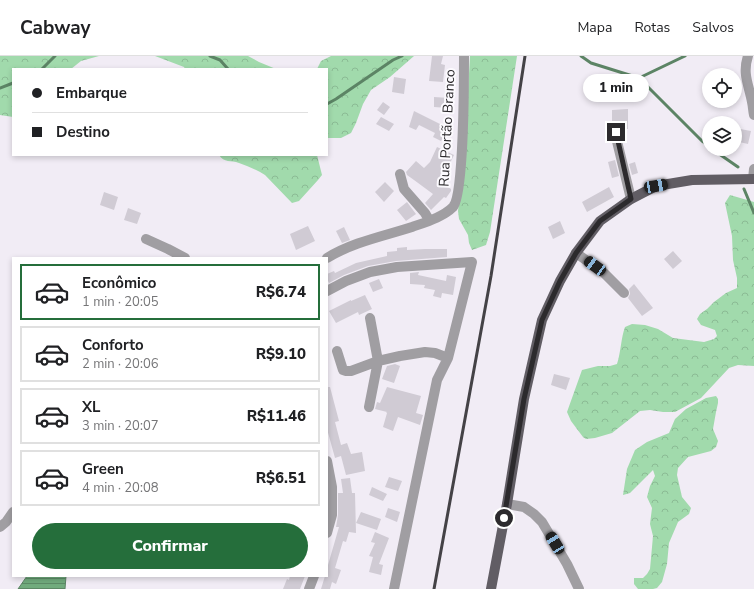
<!DOCTYPE html>
<html lang="pt">
<head>
<meta charset="utf-8">
<style>
	:root { --surface:#fff; --page:#f6f6f6; --text:#202124; --muted:#757577; --line:#e0e0e0; --accent:#256e3b }
	body { margin:0; font-family:"Nunito Sans",sans-serif; background:var(--page); color:var(--text); height:100vh; display:flex; flex-direction:column; font-size:15px; white-space:nowrap }
	* { box-sizing:border-box; margin:0 }
	p { font-size:13px; color:var(--muted) }
	.icon { flex:none; width:22px; height:22px; fill:none; stroke:currentColor; stroke-width:2; stroke-linecap:round; stroke-linejoin:round }
	.map { position:relative; flex:1; overflow:hidden }
	.drawer { position:absolute; left:12px; top:201px; width:316px; height:320px; display:flex; flex-direction:column; background:var(--surface); border-radius:0px; box-shadow:0 2px 6px #0003 }
	.drawer>* { flex:none }
	.top-card { position:absolute; left:12px; top:12px; width:316px; height:88px; border-radius:0px; box-shadow:0 2px 6px #0003; display:grid; align-content:center; height:88px; padding:0 20px; background:var(--surface) }
	.tools { position:absolute; left:702px; top:12px; display:grid; gap:8px }
	.tools a { display:grid; place-items:center; width:40px; height:40px; border-radius:50%; background:var(--surface); box-shadow:0 2px 6px #0003; font-size:20px }
	.end { position:absolute; width:18px; height:18px; margin:-9px; border:5px solid #2c2a2d; background:#fff; box-shadow:0 0 0 2px #fff }
	.from { border-radius:50% }
	.bubble { position:absolute; height:28px; border-radius:14px; background:var(--surface); box-shadow:0 2px 6px #0003; font-size:13px; font-weight:800; line-height:28px; text-align:center }
	.car { position:absolute; width:12px; height:24px; margin:-12px -6px; border-radius:5px; box-shadow:0 0 3px 1px #0007; background:linear-gradient(#222 24%,#8ab4d8 0 40%,#222 0 76%,#8ab4d8 0 86%,#222 0) }
	.top-card b { display:flex; align-items:center; gap:14px; height:38px; font-size:15px }
	.top-card b+b { border-top:1px solid var(--line) }
	.top-card i { width:10px; height:10px; background:var(--text) }
	ul { padding:7px 0 0; list-style:none }
	li { display:flex; align-items:center; gap:12px; height:56px; margin:0 8px 6px; padding:0 12px; border:2px solid var(--line); border-radius:0px }
	li div { flex:1 }
	li b { display:block; font-size:15px }
	li em { font-style:normal; font-weight:800 }
	li.on { border-color:var(--accent) }
	li>.icon { width:36px; height:36px; stroke-width:1.5 }
	.button { display:flex; gap:8px; margin-top:auto; padding:8px 20px }
	.button a { flex:1; height:46px; border-radius:24px; background:var(--accent); color:#fff; font-size:16px; font-weight:800; line-height:46px; text-align:center }
	header { display:flex; align-items:center; gap:24px; box-sizing:border-box; height:56px; padding:0 20px; background:var(--surface); border-bottom:1px solid var(--line) }
	header strong { font-size:19px }
	nav { display:flex; gap:22px; margin-inline-start:auto; font-size:14px }
	.map>svg:first-child { display:block }
	.forest { fill:url(#forest-crowns) }
	.water { fill:url(#water-rules); stroke:#5c8465 }
	.lines { fill:none; stroke-linecap:round; stroke-linejoin:round }
	.stream { stroke:#5c8465; stroke-width:3 }
	.building { fill:#d0cbd4 }
	.minor { stroke:#a09ea2; stroke-width:10 }
	.major { stroke:#615d64; stroke-width:10 }
	.rail { stroke:#444246; stroke-width:3 }
	.route { stroke:#2c2a2d; stroke-width:5 }
	.labels { text-anchor:middle; dominant-baseline:central; stroke-width:4; stroke-linejoin:round; paint-order:stroke }
	.street-label { font-size:14px; fill:#2c2a2d; stroke:#fcfafe }
</style>
</head>
<body>
<header>
<strong>Cabway</strong>
<nav><a>Mapa</a><a>Rotas</a><a>Salvos</a></nav>
</header>
<div class="map">
<svg width="754" height="533" viewBox="0 0 754 533">
	<defs>
		<pattern id="forest-crowns" width="20" height="18" patternUnits="userSpaceOnUse"><rect width="20" height="18" fill="#a1daac"/><path d="M2 6a3 3 0 1 1 6 0M12 15a3 3 0 1 1 6 0" fill="none" stroke="#8bbb94"/></pattern>
		<pattern id="water-rules" width="6" height="5" patternUnits="userSpaceOnUse"><rect width="6" height="5" fill="#71ab7d"/><path d="M0 2.5h6" fill="none" stroke="#5d8b67"/></pattern>
	</defs>
	<rect width="100%" height="100%" fill="#f1ecf5"/>
	<path class="forest" d="M0,0H99L81,5L71,13H13V61L0,59Z
		M155,0H248L259,6L276,13H185L184,11Z
		M331,0H414L390,21L371,34L363,48L356,67L351,77L341,82H327V13H317L321,5Z
		M470,0H517L490,176L486,189L472,194L469,187L468,179L459,163L458,155L464,106Z
		M219,99H317L322,119L318,124L299,145L292,147L265,119C257,114 248,110 239,107C231,104 224,107 219,99Z
		M730,139L754,146V310L738,309L729,312L701,342L675,356H663L650,354L640,355L612,377L595,382L586,383L583,381L571,365L567,356L582,314L598,310H610L617,308C621,295 621,282 625,271L632,268L645,269L658,273L673,282L704,286L714,283L717,280L715,274L701,269L697,263L700,258L707,253L714,246L726,237L737,232V222L733,204L732,180L725,147Z
		M716,340L718,343V347L716,356L713,373L718,385L716,391L711,395L688,401L678,412L677,419L682,441L691,452L689,458L678,466L669,487L667,508L662,526L657,532L653,533H638L634,528V522H643L647,518L650,513L653,480L650,468L652,452L647,441L650,430L655,420L653,414L630,437L623,439L627,413L635,394L647,386L669,377L675,363L686,353L706,342Z"/>
	<path class="water" d="M27,520H66L65,533H18Z"/>
	<g class="lines">
		<path class="stream" d="M210,0L220,4L228,13
			M581,0L591,7L639,22L702,85L709,90
			M42,13L55,0
			M639,22L685,0
			M0,32L13,27
			M327,48L336,43L393,4L402,0
			M712,93L738,111
			M744,133L754,157"/>
	</g>
	<path class="building" d="M432,0H443L441,8L445,9L443,26L429,25Z
		M394,21L406,23L404,38L392,36Z
		M434,41L449,42L448,52L434,51Z
		M383,46L390,51L384,59L377,54Z
		M628,53V73H620L616,71H612V54Z
		M414,55L448,72L441,85L433,81L435,77L419,69L416,74L409,71Z
		M381,61L394,68L389,75L376,68Z
		M735,72L751,75L748,88L735,85Z
		M437,91L454,99L448,111L450,112L445,129L451,133V135L446,142L444,141L431,154L425,147L433,138L414,124L407,119L406,116L416,105L424,112L430,106Z
		M615,104L619,120L612,122L608,106Z
		M635,106L638,117L632,119L629,108Z
		M385,126L394,135L384,146L375,136Z
		M609,131L614,141L587,156L582,146Z
		M104,136L118,141L114,154L100,149Z
		M407,146L416,158L406,165L397,154Z
		M128,152L141,157L137,168L124,164Z
		M560,165L565,177L553,183L548,171Z
		M308,170L315,185L296,194L290,178Z
		M344,171L350,184L342,187L336,175Z
		M407,191V194L425,193H447V201L396,205L368,210L344,219L329,227L327,223V218L334,215L335,217L356,207L387,200V196L397,195V192Z
		M673,195L682,205L673,213L664,203Z
		M419,216L418,219L446,225L447,219L456,221L453,239L442,237L441,242L433,240L435,234L424,232L425,229L410,228V217Z
		M379,223L383,232L373,236L369,227Z
		M634,228L653,252L642,260L628,242L630,238L629,233Z
		M365,239L372,253L359,259L358,256L336,267L329,255L351,244V245Z
		M395,308L400,310L394,327L382,323L387,310Z
		M554,318L570,322L566,334L551,329Z
		M327,331H330L339,365L335,366L341,389L347,387L351,398L362,396L365,415L346,419L341,400L335,402L327,373Z
		M387,331L421,340L416,357L423,359L420,369L398,361L393,375L383,371L387,357H386L387,356L375,353L377,346L380,347Z
		M389,421L402,425L398,435L385,431Z
		M350,422L352,437H355L356,477L349,476L346,486L343,485L335,512L341,514L336,528L332,526L330,533H321L325,520H327V509H328L339,471H336L338,459V437H343L341,423Z
		M372,431L387,438L383,445L369,439Z
		M388,452L400,456L397,466L385,461Z
		M361,456L381,463L377,474L356,467Z
		M375,476L389,482L379,508L383,509L381,519L369,516L373,501L369,500L375,487L371,486Z
		M290,520H305L300,533H283L287,523L289,524Z"/>
	<g class="lines">
		<path class="minor" d="M748,0C742,18 749,29 752,46C753,50 753,55 754,59
			M615,77L631,143
			M400,118L404,133L425,157L429,164
			M753,123L754,113
			M146,183L168,193L185,202
			M576,197L604,217L624,237
			M327,202C353,186 384,180 412,171C426,166 443,161 453,151C464,139 464,22 464,0
			M327,235L346,225L370,216L397,211L472,206L448,302L437,324L394,533
			M337,295L343,314L346,315H351L378,305L400,300L425,296L435,297L448,302
			M369,351L378,305L370,262
			M327,405L332,431V459L327,477
			M507,448L524,451L534,458L542,466L567,508L579,533
			M0,471L6,466L13,456
			M309,533L314,520"/>
		<path class="major" d="M491,533L507,448L524,343L542,264L560,225L576,197L600,165L631,143L656,130L692,124L754,123"/>
		<path class="rail" d="M434,533L491,220L525,0"/>
	</g>
	<g class="lines">
		<path class="route" d="M504,462L524,343L542,264L560,225L576,197L600,165L631,143L616,76"/>
	</g>
	<g class="labels">
		<g class="street-label">
			<text transform="translate(447 72) rotate(-87)">Rua Portão Branco</text>
		</g>
	</g>
</svg>
<div class="tools">
<a><svg class="icon" aria-label="locate" viewBox="0 0 24 24"><circle cx="12" cy="12" r="6"/><path d="M12 2v4M12 18v4M2 12h4M18 12h4"/></svg></a>
<a><svg class="icon" aria-label="layers" viewBox="0 0 24 24"><path d="M12 4l9 5-9 5-9-5zM3 14l9 5 9-5"/></svg></a>
</div>
<i class="end from" style="left:504px;top:462px"></i>
<i class="end" style="left:616px;top:76px"></i>
<div class="bubble" style="left:583px;top:18px;width:66px">1 min</div>
<i class="car" style="left:656px;top:130px;rotate:80deg"></i>
<i class="car" style="left:595px;top:210px;rotate:306deg"></i>
<i class="car" style="left:555px;top:487px;rotate:329deg"></i>
<div class="top-card">
<b><i class="from"></i>Embarque</b>
<b><i></i>Destino</b>
</div>
<section class="drawer">
<ul>
<li class="on"><svg class="icon" aria-label="car" viewBox="0 0 24 24"><path d="M5 17H2v-5l4-1 3-4h7l3 4 3 1v5h-3M9 17h6M6 11h13"/><circle cx="7" cy="17" r="2"/><circle cx="17" cy="17" r="2"/></svg><div><b>Econômico</b><p>1 min · 20:05</p></div><em>R$6.74</em></li>
<li><svg class="icon" aria-label="car" viewBox="0 0 24 24"><path d="M5 17H2v-5l4-1 3-4h7l3 4 3 1v5h-3M9 17h6M6 11h13"/><circle cx="7" cy="17" r="2"/><circle cx="17" cy="17" r="2"/></svg><div><b>Conforto</b><p>2 min · 20:06</p></div><em>R$9.10</em></li>
<li><svg class="icon" aria-label="car" viewBox="0 0 24 24"><path d="M5 17H2v-5l4-1 3-4h7l3 4 3 1v5h-3M9 17h6M6 11h13"/><circle cx="7" cy="17" r="2"/><circle cx="17" cy="17" r="2"/></svg><div><b>XL</b><p>3 min · 20:07</p></div><em>R$11.46</em></li>
<li><svg class="icon" aria-label="car" viewBox="0 0 24 24"><path d="M5 17H2v-5l4-1 3-4h7l3 4 3 1v5h-3M9 17h6M6 11h13"/><circle cx="7" cy="17" r="2"/><circle cx="17" cy="17" r="2"/></svg><div><b>Green</b><p>4 min · 20:08</p></div><em>R$6.51</em></li>
</ul>
<div class="button"><a>Confirmar</a></div>
</section>
</div>
</body>
</html>
